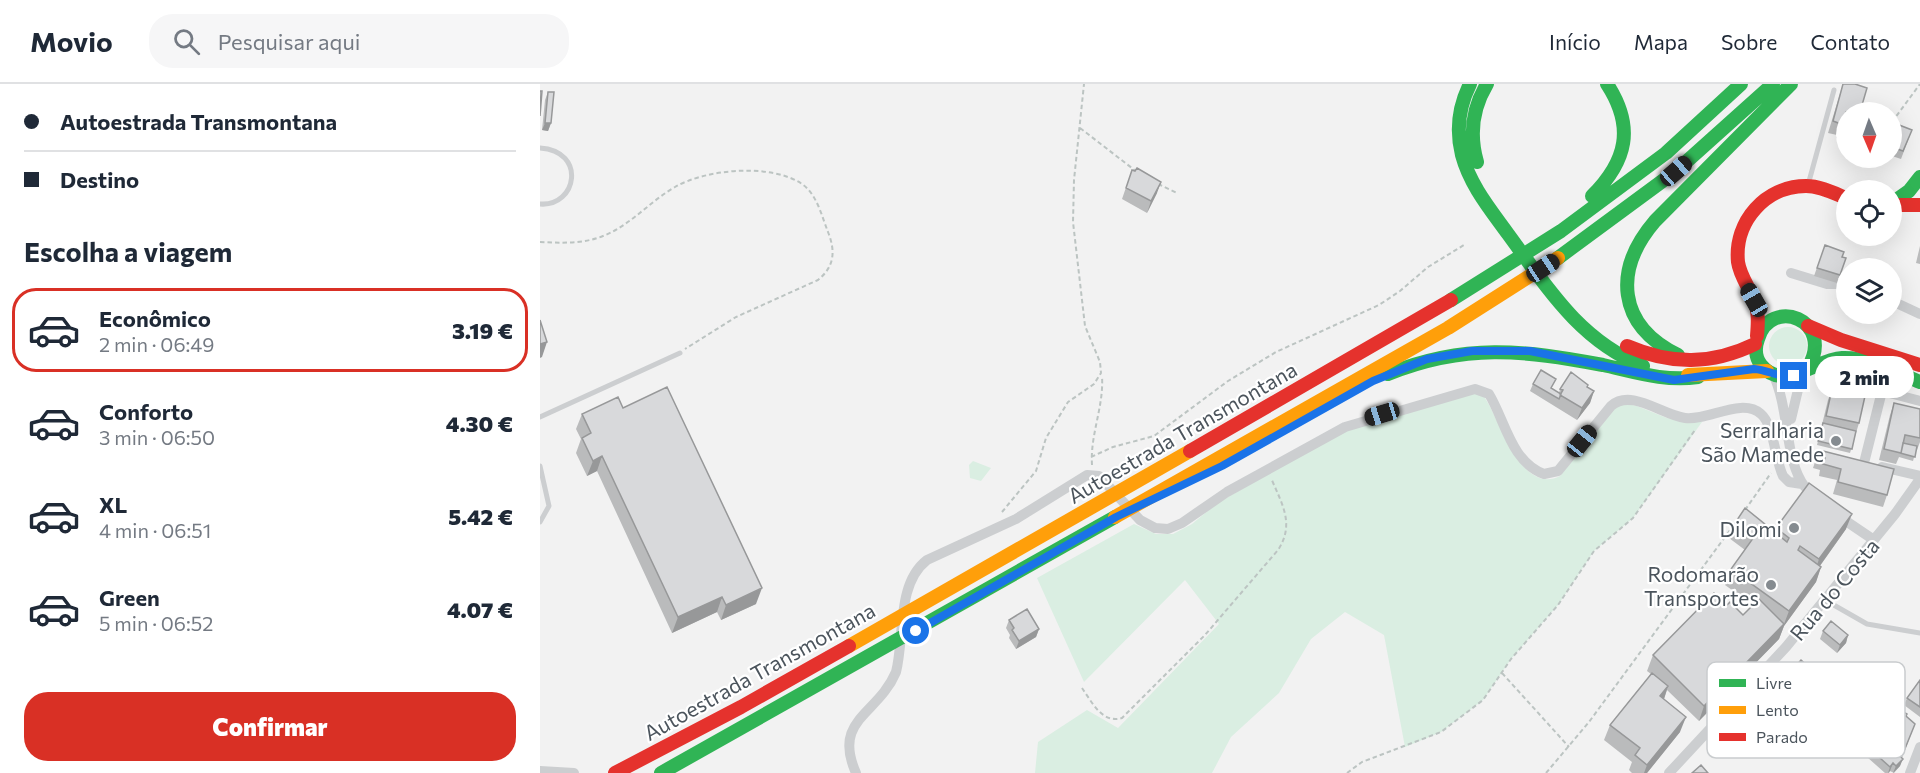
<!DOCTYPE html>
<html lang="pt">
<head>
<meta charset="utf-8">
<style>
	:root { --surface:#fff; --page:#f6f6f7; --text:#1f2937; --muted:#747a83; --line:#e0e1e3; --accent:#d93025 }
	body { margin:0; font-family:Commissioner,sans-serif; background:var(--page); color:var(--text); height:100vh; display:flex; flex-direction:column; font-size:22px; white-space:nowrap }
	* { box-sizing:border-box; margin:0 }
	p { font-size:20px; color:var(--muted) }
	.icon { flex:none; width:33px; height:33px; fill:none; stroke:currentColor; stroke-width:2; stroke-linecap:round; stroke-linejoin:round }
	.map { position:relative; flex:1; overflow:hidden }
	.details { display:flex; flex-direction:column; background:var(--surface); width:540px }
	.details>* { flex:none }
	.top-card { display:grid; align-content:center; height:132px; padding:0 24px; background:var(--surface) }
	.needle { width:39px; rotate:178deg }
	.tools { position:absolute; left:1296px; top:18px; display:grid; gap:12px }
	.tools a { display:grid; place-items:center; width:66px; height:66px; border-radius:50%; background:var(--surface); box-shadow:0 6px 24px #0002; font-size:30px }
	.end { position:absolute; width:27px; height:27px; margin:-14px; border:8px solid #1a73e8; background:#fff; box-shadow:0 0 0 3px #fff }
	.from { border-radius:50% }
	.bubble { position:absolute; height:42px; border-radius:21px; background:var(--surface); box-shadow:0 6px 24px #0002; font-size:20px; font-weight:800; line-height:42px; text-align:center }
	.car { position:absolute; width:18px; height:36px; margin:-18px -9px; border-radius:8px; box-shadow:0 0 4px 2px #0007; background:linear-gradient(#222 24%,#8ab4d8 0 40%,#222 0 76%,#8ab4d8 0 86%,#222 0) }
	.top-card b { display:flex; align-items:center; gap:21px; height:57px; font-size:22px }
	.top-card b+b { border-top:2px solid var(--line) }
	.top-card i { width:15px; height:15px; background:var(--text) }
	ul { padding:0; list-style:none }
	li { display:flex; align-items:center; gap:18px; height:84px; margin:0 12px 9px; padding:0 12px; border:3px solid transparent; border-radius:24px }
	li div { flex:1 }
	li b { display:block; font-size:22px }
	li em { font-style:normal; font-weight:800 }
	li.active { border-color:var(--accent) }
	li>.icon { width:54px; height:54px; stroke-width:1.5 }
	h2 { padding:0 24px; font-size:27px; line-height:72px }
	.button { display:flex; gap:12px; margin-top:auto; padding:12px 24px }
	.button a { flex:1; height:69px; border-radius:24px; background:var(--accent); color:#fff; font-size:24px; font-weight:800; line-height:69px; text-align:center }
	header { display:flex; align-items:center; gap:36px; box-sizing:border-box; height:84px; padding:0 30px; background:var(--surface); border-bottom:2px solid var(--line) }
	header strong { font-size:28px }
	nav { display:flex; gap:33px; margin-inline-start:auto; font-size:21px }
	.search { width:420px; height:54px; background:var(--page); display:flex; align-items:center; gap:15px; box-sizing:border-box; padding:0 21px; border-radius:24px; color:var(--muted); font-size:22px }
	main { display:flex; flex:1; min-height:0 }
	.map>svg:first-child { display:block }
	.green { fill:#daeee2 }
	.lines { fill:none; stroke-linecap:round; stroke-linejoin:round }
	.path { stroke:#bcc4c2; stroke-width:2; stroke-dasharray:4.5 3; stroke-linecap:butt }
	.lane { stroke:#ccced0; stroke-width:5 }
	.street { stroke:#ccced0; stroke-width:10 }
	.fast { stroke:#30b455; stroke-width:14 }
	.slow { stroke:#ff9f0a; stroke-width:14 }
	.jam { stroke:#e5322d; stroke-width:14 }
	.wall { fill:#babbbc }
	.shaded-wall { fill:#979899 }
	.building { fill:#d8d9db; stroke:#979899; stroke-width:1.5 }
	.route { stroke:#1a73e8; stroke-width:8 }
	.poi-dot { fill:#858b90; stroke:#fff; stroke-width:2 }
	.labels { text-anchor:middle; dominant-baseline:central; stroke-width:4.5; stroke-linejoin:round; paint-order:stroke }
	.poi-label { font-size:21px; fill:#4b545c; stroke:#fff; text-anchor:end }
	.street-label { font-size:21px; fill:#4b545c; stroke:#fff }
	.key { fill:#fff; stroke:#c9ccce; stroke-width:1.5 }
	.key-label { font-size:16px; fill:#4b545c }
</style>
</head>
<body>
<header>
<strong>Movio</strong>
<div class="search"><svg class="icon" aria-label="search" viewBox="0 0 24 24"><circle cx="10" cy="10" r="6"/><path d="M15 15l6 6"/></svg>Pesquisar aqui</div>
<nav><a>Início</a><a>Mapa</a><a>Sobre</a><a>Contato</a></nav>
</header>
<main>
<section class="details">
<div class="top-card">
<b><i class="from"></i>Autoestrada Transmontana</b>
<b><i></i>Destino</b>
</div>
<h2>Escolha a viagem</h2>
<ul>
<li class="active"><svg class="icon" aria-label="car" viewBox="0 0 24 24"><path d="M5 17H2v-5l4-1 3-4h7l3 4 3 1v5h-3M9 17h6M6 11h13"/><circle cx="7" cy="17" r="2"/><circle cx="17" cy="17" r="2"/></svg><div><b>Econômico</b><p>2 min · 06:49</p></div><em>3.19 €</em></li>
<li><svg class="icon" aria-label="car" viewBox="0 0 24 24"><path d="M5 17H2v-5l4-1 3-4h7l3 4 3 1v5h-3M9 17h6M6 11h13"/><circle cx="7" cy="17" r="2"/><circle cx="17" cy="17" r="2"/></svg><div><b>Conforto</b><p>3 min · 06:50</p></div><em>4.30 €</em></li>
<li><svg class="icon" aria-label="car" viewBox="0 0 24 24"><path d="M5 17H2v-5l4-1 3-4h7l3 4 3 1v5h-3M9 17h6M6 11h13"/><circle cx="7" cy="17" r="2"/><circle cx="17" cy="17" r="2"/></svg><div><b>XL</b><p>4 min · 06:51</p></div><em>5.42 €</em></li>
<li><svg class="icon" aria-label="car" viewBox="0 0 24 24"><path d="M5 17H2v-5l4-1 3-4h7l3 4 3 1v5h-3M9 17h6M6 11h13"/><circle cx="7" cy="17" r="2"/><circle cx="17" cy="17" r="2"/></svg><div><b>Green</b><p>5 min · 06:52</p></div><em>4.07 €</em></li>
</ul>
<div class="button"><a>Confirmar</a></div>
</section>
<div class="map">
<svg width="1380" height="689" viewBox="0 0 1380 689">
	<rect width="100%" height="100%" fill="#f2f2f2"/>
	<path class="green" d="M1229 262a19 19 0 1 1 38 0a19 19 0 1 1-38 0Z
		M934,309L943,311C959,332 980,412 1020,392L1072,326L1083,319L1097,322L1127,334L1162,338L1093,434L1054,467L1018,521L971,575L943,616L901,648L865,663L844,551L805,528L771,555L739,609L691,653L672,689H495L498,658L547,626L578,644L679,540L645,496L544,598L497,494L594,440L616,450H633L652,440L676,420L792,353L822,340Z
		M433,377L451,384L441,397L430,394L429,381Z"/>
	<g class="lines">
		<path class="path" d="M1352,38L1380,0
			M540,44L597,88
			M618,100L637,109
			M0,158C21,159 43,160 63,152C91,141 109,118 135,103C166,85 231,79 262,100C277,110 282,133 288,148C296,168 294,183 278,196L196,233L145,265
			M551,373L573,363L614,352L688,297L736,268L839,221L860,207L888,183L924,161
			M552,381C550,350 564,323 562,292
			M1205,426L1231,389
			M462,428L496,387L506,354L528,318L554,300L561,289L560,278L545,242L533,138L534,96L544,0
			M962,589L1029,663
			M542,604C552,618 562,640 582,634L665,551L738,466C755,440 742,420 731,394
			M807,689L822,678L901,648L943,616L971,575L1018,521L1054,467L1093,434L1155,346
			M1006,689L1049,638L1196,438"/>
		<path class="lane" d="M0,64C47,67 37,123 0,120
			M1268,101L1294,6
			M0,333L140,269
			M0,382L9,422L0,438
			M1285,516L1327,540L1380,549"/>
		<path class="street" d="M1251,189L1287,200H1306
			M1352,217L1380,230
			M1233,290C1250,325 1244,376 1265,403
			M1251,335L1262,289
			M1324,379L1342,307L1380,317
			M1342,383L1380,392
			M1297,431L1334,456
			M0,687L34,689
			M316,689C292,635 338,631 356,588C365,553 356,500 387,476L476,435L547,391L559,392L600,436L615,444L628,445L642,439L687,408L805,343L935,305L949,310C965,336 971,378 1004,390L1018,387L1071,322C1091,304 1122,331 1145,334C1168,337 1202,313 1221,330C1234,341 1235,376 1243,392L1249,398L1262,400
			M1129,689L1246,563L1355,430L1380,395
			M1370,689L1380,663"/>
		<path class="fast" d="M930,0C919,22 916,47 922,71C930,101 950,125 968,150C1007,203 1039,256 1103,282
			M937,78C929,50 932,25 947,0
			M1052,112C1087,77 1095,43 1067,0
			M1352,119L1369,107L1380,93
			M1018,174L1136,87L1233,0
			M911,216L1021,147L1126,69L1201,0
			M1138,271C1077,241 1073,186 1115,137L1251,0
			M1268,284C1296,235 1230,212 1218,255C1215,263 1215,273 1221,281C1244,309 1276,275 1302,274C1329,273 1356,288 1380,298
			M848,290C925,259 983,266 1063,281C1095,288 1125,298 1158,293
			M121,689L575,433"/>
		<path class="slow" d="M1148,291L1227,287
			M575,433L908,244L1018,174
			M309,562L650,367"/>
		<path class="jam" d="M1352,121H1380
			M1268,242L1301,256L1380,281
			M1217,252C1218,240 1219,227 1214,216C1209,203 1200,192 1198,178C1194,137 1226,102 1266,102C1280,102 1294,109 1306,114
			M1087,262C1131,281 1172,281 1215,260
			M650,367L911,216
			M75,689L201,623L309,562"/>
	</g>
	<path class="wall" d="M1303,0L1306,28V61L1301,59L1302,56L1296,54L1297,51L1288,49Z
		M8,8L11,39L8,47L2,46L5,16Z
		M1352,45L1372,46L1361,75L1352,72Z
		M592,86L617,109L607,129L582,115Z
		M1285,161L1302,173L1306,174L1297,199L1274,192Z
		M1380,162V180L1376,179Z
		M993,300L1012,305L1019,309L1020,305L1048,301L1047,303L1054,307L1050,319L1037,336L990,307Z
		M1292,305L1319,339L1310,369L1277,361L1288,316Z
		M1354,319L1380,325V358L1377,366H1376L1373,377L1359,373L1356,380L1339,376L1350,331Z
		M83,324L216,520L181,536L177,528L132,549L57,387L47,392L36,369L41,355L36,345L42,330Z
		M1279,366L1347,411L1343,423L1293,410L1297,396L1279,392L1280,386L1273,384Z
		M1195,439L1235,448L1236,444L1306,445L1280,482L1281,483L1276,498L1244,542L1239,555L1159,637L1127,606L1124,615L1140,648L1107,689H1092L1089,686L1092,678L1064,656L1070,641L1111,590L1107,587L1113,571L1187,521L1203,531L1213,521L1185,501L1191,485L1205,466L1189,454Z
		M469,536L499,545L496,553L476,565L469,554L470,551L466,544Z
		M1283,547L1308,551L1306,559L1297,569L1280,555Z
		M1266,591L1265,592L1275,602L1272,610L1262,621L1246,607L1243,615L1241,617L1252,626L1249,634L1239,646L1218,628L1221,620L1225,614L1228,607L1241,603L1244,595Z
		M1380,596V633L1364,621L1367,614Z
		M1346,633H1366L1375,640L1362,674L1360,682L1354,689L1350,687L1349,689H1345L1327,673L1330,665L1339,655L1338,654L1341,646L1344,642L1343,641Z
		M1188,649L1217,657L1201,672L1185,657Z"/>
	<path class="shaded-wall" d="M5,39H11L8,47L2,46Z
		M621,98L617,109L607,129L611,117Z
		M7,258L2,273L0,274V260Z
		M1054,307L1050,319L1037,336L1042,324Z
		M62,372L57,387L47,392L53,377Z
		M1312,430L1306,445L1274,490L1279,475Z
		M1281,483L1276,498L1244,542L1239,555L1159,637L1164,622L1244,540L1249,527Z
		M222,504L216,520L181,536L186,521Z
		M182,513L177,528L132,549L138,533Z
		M499,545L496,553L476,565L479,557Z
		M1308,551L1306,559L1297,569L1300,561Z
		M1269,583L1266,591L1259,598L1262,590Z
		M1128,602L1123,618L1120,612Z
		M1275,602L1272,610L1262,621L1265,613Z
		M1246,607L1243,615L1236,623L1239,615Z
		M1252,626L1249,634L1239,646L1242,638Z
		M1146,633L1140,648L1107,689H1104L1107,681Z
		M1220,649L1217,657L1201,672L1204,665Z
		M1363,675L1360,682L1353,689L1356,682Z
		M1353,679L1350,687L1348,689L1350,683Z"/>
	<path class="building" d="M1303,0H1315L1327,4L1320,28H1306V48H1305L1306,44L1300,42L1301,40L1293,37Z
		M0,7H2L0,32Z
		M8,8H14L11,39H5Z
		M1354,39L1372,46L1363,67L1352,63V45Z
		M597,84L621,98L611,117L586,104L592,86L595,87Z
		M1285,161L1304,168L1302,173L1306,174L1300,191L1277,184Z
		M0,236L7,258L0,260Z
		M1001,286L1016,295L1011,304L1021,310L1019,315L993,300Z
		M1031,288L1048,301L1047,303L1054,307L1042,324L1020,311L1023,306L1020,305Z
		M127,303L222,504L186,521L182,513L138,533L62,372L53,377L42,354L51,349L42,330L78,313L83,324Z
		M1292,305L1325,312L1319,339L1286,332Z
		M1354,319L1380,325V354L1365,351L1361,369L1344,365Z
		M1283,339L1316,347L1312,365L1278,357Z
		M1363,359L1377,362L1375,373L1360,369H1361Z
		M1279,366L1354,385L1347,411L1298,398L1301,385L1283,380L1285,374L1277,372Z
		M1269,399L1312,430L1279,475L1260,462L1258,466L1281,483L1249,527L1191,485L1214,453L1195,439L1205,424L1247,458L1249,454L1236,444Z
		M1174,509L1187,521L1190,518L1203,531L1219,515L1244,540L1164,622L1113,571Z
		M487,525L499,545L479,557L472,546L474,544L469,536Z
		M1291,537L1308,551L1300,561L1283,547Z
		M1261,576L1269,583L1262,590L1275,602L1265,613L1244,595Z
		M1112,589L1128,602L1120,612L1146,633L1107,681L1095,671L1100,664L1070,641Z
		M1380,596V623L1367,614Z
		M1355,623L1367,630L1366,632L1375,640L1364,667L1341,646L1350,636L1346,633Z
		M1340,654L1363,675L1356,682L1353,679L1350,683L1330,665Z
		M1161,681L1168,689H1152Z"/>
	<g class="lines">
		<path class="route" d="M376,547L576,433L682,382L833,297L887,275L932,267H990L1134,296L1214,285C1229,286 1239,294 1254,292"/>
	</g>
	<g class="poi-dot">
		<circle cx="1296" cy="357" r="6"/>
		<circle cx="1254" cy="444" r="6"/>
		<circle cx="1231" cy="501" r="6"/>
	</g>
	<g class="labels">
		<g class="poi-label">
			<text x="1284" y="345">Serralharia<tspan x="1284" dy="24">São Mamede</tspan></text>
			<text x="1242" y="444">Dilomi</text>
			<text x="1219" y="489">Rodomarão<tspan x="1219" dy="24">Transportes</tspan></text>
		</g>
		<g class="street-label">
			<text transform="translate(642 348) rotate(-30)">Autoestrada Transmontana</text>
			<text transform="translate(1294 505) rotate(-50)">Rua do Costa</text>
			<text transform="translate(219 587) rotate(-29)">Autoestrada Transmontana</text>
		</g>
	</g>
	<rect x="1167" y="578" width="198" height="96" rx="9" class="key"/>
	<rect x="1179" y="595" width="27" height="8" fill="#30b455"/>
	<rect x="1179" y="622" width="27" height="8" fill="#ff9f0a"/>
	<rect x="1179" y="649" width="27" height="8" fill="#e5322d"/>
	<g class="key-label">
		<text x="1216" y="605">Livre</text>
		<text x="1216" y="632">Lento</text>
		<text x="1216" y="659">Parado</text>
	</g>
</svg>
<div class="tools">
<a><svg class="needle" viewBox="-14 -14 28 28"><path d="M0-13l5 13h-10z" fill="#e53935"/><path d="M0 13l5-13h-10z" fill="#747a83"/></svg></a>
<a><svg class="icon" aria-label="locate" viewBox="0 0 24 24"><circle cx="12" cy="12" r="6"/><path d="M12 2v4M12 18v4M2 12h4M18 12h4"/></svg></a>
<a><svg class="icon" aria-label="layers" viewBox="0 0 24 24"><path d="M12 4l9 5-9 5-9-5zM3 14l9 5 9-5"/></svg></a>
</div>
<i class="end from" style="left:376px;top:547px"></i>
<i class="end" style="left:1254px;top:292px"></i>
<div class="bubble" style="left:1275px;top:272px;width:99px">2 min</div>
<i class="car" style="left:1136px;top:87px;rotate:49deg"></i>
<i class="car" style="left:1003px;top:184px;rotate:57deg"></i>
<i class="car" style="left:1214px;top:216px;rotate:330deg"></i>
<i class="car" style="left:842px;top:330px;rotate:253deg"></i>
<i class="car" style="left:1042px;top:357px;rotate:39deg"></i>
</div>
</main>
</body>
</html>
